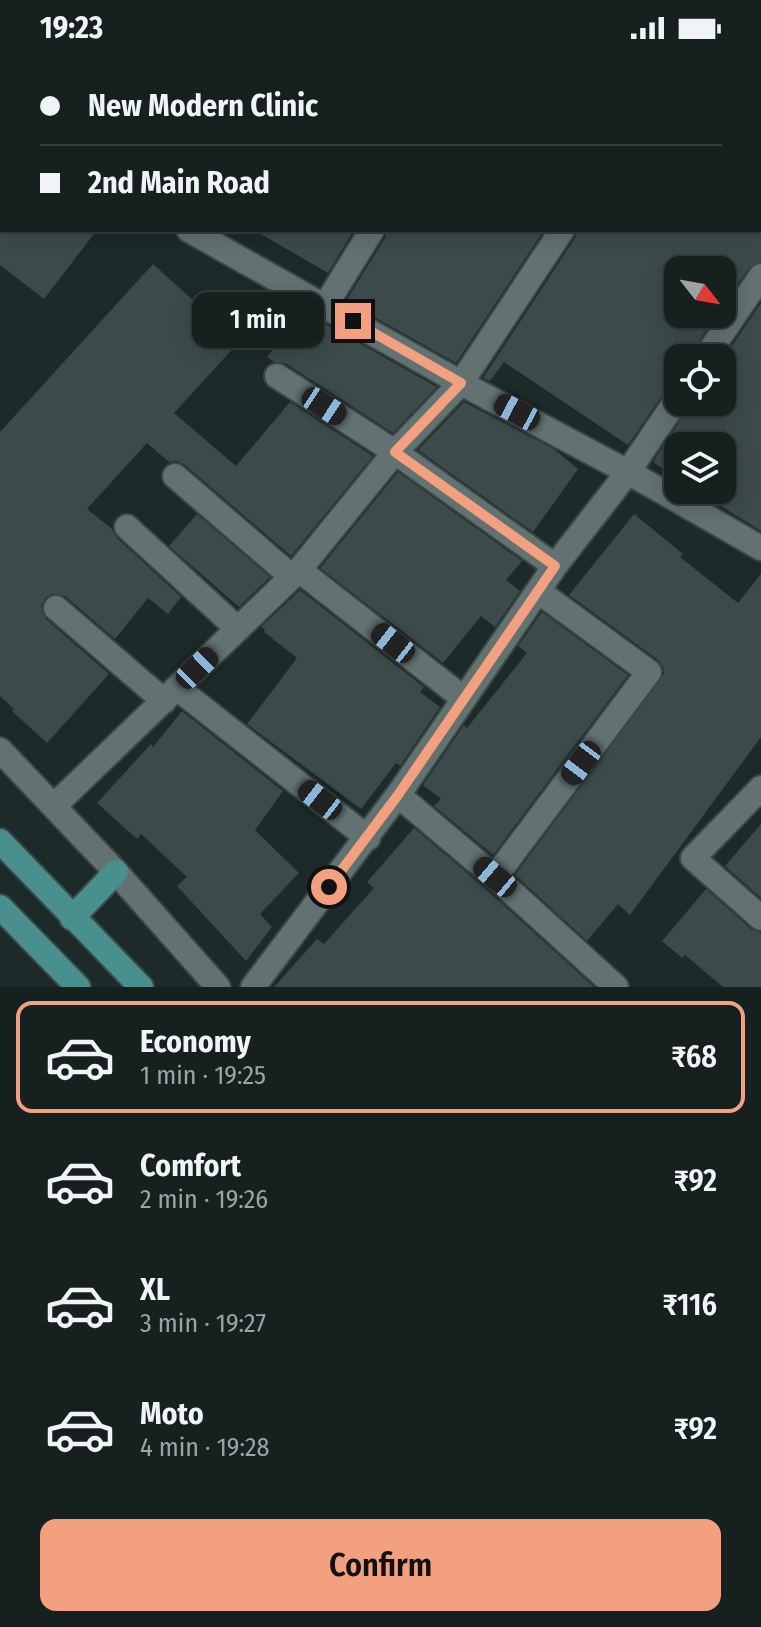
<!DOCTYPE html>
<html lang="en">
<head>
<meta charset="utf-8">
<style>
	:root { --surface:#15201f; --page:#1e2828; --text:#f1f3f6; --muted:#9da3a4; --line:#343e3d; --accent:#f2a07f }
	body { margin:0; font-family:"Fira Sans Condensed",sans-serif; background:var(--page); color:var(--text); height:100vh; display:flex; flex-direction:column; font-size:30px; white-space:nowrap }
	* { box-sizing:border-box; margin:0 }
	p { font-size:26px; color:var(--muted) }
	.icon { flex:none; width:44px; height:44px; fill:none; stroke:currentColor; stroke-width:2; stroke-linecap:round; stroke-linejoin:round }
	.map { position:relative; height:931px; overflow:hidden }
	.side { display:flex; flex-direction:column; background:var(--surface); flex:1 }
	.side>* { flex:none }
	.guide { position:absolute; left:0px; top:0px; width:762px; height:176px; box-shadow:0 4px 20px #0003,0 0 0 2px var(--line); display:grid; align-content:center; height:176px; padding:0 40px; background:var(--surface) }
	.needle { width:52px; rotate:121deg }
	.fabs { position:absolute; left:664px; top:200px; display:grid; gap:16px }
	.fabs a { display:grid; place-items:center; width:72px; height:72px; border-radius:16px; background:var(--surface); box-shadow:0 4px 20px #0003,0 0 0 2px var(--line); font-size:40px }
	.end { position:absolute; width:36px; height:36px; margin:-18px; border:10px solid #f2a07f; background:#111; box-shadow:0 0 0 4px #111 }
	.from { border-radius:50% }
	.bubble { position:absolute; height:56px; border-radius:16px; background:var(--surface); box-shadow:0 4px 20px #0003,0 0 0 2px var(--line); font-size:26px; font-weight:600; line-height:56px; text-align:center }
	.car { position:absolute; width:24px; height:48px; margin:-24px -12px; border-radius:10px; box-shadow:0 0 6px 2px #0007; background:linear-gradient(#222 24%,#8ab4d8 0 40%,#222 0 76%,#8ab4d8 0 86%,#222 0) }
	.guide b { display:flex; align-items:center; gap:28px; height:76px; font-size:30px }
	.guide b+b { border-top:2px solid var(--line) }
	.guide i { width:20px; height:20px; background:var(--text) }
	ul { padding:14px 0 0; list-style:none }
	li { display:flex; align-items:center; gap:24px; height:112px; margin:0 16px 12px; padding:0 24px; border:4px solid transparent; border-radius:16px }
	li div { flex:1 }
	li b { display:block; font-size:30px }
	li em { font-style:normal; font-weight:600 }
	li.active { border-color:var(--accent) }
	li>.icon { width:72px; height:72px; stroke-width:1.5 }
	.cta { display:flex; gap:16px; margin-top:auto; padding:16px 40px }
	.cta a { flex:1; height:92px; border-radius:16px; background:var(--accent); color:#111; font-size:32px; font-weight:600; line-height:92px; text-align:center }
	.status { display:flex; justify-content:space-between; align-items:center; height:56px; padding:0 40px; background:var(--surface); direction:ltr }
	.status svg { height:22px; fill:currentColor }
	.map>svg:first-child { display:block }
	.building { fill:#3c4b4a }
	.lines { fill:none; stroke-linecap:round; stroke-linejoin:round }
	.minor-casing { stroke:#3b4646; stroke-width:28 }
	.tertiary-casing { stroke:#3b4646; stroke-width:28 }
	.primary-casing { stroke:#3b4646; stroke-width:28 }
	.minor { stroke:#627271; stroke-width:24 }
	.tertiary { stroke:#627271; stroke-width:24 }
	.primary { stroke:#488f8e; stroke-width:24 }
	.route { stroke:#f2a07f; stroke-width:10 }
</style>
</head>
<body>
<div class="status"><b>19:23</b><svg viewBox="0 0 49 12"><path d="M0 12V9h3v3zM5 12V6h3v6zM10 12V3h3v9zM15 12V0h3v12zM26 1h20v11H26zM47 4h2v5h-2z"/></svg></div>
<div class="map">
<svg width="761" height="931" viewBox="0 0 761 931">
	<rect width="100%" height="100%" fill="#1c2a29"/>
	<path class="building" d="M0,174H97L44,243L0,209Z
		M254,174H354L328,217Z
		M387,174H544L456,307L346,245L385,182Z
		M577,174H761V205L749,212L722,250V214H678V258H717L693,294L690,302H678V327L666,334L628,389L504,306L490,325L483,322L575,182Z
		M153,208L239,286L174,357L236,410L290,346L373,400L291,500L185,409L177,405L169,406L147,387L87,453L112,473L117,482L181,541L168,558L148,542L115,583L65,540L52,538L45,542L41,550L46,563L109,618L47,687L12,655L14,653L0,640V376Z
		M761,247V475L695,434H722V390H678V423L653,406L692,346H722V304Z
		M304,256L437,331L393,377L285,307L274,306L267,301Z
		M464,346L554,393L578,413L533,476L418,394Z
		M398,416L522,505L506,524L520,535L495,571L481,560L443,607L320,512Z
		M197,458L270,521L239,551L169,490Z
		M634,458L683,498L680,501L738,547L761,518V681L630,859L618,848L587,885L515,819L664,618L663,611L658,604L569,539Z
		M300,534L424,631L420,636L440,651L400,710L396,707L361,753L247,668L297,602L264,576L265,574L261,571Z
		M542,556L628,619L493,799L434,750L441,743L423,729L464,669L467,672L527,597L518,590Z
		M182,655L283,735L255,774L299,817L260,858L272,871L246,905L177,830L187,821L141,778L137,783L97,747L151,688L153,691Z
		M761,768V842L725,810Z
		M414,772L485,832L594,931H274L317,883L324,888L374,832L367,826Z
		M706,833L751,873L761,877V931H723L685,899L682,902L662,885Z"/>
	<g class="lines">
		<defs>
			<path id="minor" d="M728,0L731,2
				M40,2L41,0
				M261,2L263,0
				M479,2L480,0
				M675,2L677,0
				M760,19L761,20
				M0,42L2,43
				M189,174L461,327L628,416L761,492
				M325,250L372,174
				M705,302L761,220
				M277,320L395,396L555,510
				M175,420L292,521
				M127,471L238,573
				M299,514L463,642
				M56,552L164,645
				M177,632L368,782
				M761,732L693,802L761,862
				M398,739L495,821L616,931
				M54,750L299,514L395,396L461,327L562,174
				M495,821L649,616L538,535
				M253,931L398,739L555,510L628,416L678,342"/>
			<path id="tertiary" d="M0,694L116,816L218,931"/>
			<path id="primary" d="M0,785L141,931
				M0,851L78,931
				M72,862L116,816"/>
		</defs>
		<use href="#minor" class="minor-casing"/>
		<use href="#tertiary" class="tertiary-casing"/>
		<use href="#primary" class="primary-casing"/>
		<use href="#minor" class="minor"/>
		<use href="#tertiary" class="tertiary"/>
		<use href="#primary" class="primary"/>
	</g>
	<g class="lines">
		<path class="route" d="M329,831L398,739L555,510L395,396L461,327L353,265"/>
	</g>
</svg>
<div class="fabs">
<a><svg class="needle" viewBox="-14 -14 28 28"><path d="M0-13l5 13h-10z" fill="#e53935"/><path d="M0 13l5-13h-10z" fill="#9da3a4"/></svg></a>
<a><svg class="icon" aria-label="locate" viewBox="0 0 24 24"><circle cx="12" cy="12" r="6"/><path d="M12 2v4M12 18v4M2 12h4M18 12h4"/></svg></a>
<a><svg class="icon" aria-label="layers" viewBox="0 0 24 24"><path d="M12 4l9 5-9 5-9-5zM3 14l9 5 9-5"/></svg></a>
</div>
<i class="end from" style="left:329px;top:831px"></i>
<i class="end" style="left:353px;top:265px"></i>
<div class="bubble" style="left:192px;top:236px;width:132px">1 min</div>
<i class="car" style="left:324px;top:350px;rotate:123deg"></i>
<i class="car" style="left:517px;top:356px;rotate:298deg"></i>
<i class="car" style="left:393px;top:587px;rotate:308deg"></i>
<i class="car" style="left:197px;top:612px;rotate:46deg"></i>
<i class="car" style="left:581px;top:707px;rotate:217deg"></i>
<i class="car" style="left:320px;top:744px;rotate:308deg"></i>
<i class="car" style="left:495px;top:821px;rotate:310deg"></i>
<div class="guide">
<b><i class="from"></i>New Modern Clinic</b>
<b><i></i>2nd Main Road</b>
</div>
</div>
<section class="side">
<ul>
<li class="active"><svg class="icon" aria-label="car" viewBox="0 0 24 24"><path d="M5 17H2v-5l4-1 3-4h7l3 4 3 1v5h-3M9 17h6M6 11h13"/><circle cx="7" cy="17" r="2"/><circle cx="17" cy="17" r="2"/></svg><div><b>Economy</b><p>1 min · 19:25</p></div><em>₹68</em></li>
<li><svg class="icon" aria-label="car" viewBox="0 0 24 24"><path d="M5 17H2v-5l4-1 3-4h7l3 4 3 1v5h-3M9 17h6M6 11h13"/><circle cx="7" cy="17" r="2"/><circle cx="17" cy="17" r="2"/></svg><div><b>Comfort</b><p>2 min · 19:26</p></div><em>₹92</em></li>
<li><svg class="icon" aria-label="car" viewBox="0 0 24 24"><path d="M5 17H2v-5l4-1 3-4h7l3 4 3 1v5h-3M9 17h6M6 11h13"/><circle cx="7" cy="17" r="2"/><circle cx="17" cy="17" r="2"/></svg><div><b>XL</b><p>3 min · 19:27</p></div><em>₹116</em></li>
<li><svg class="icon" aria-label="car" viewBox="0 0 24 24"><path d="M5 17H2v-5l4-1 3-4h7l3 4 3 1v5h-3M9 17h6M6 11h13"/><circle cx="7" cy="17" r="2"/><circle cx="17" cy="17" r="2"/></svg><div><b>Moto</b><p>4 min · 19:28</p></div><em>₹92</em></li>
</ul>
<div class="cta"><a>Confirm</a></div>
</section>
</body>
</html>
